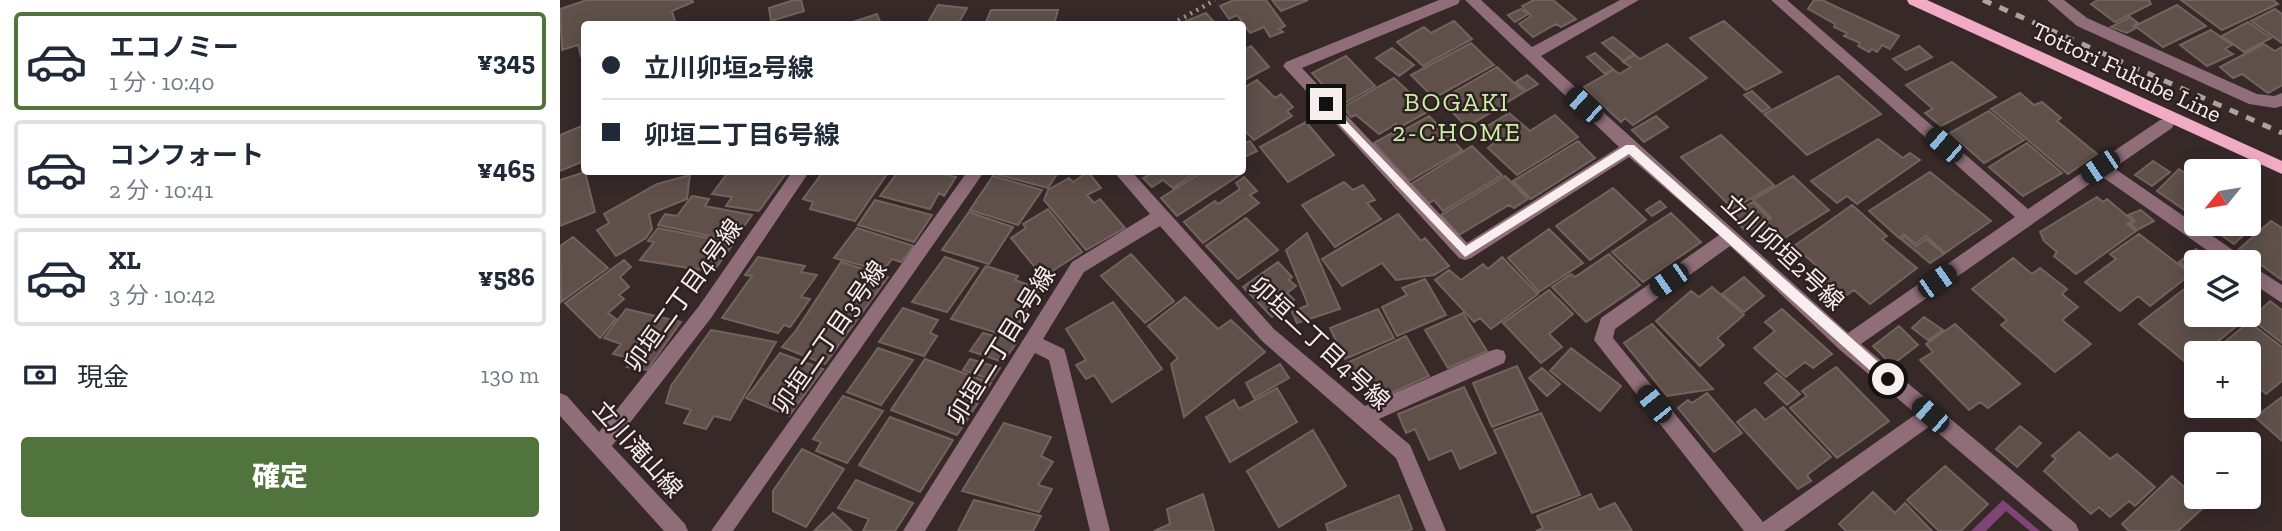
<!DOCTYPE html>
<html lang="ja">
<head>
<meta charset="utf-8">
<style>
	:root { --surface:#fff; --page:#f2f2f3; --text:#1f2937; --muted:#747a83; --line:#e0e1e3; --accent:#51733c }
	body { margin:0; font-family:"Zilla Slab","Noto Sans JP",serif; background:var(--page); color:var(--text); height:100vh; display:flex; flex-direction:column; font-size:26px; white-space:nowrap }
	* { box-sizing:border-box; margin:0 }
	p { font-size:23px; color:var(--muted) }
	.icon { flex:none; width:38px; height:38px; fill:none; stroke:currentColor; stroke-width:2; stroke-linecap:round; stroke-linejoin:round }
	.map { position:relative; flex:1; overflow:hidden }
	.panel { display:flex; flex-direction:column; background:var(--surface); width:560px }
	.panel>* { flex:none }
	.banner { position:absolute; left:21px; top:21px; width:665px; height:154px; border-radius:7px; box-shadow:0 4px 18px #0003; display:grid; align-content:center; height:154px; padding:0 21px; background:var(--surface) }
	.needle { width:46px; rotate:240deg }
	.buttons { position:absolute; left:1624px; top:159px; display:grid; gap:14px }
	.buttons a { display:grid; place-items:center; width:77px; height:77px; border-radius:7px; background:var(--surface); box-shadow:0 4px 18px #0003; font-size:35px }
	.end { position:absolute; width:32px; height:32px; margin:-16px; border:9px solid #f8eeee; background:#111; box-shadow:0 0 0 4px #111 }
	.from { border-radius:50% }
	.car { position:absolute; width:21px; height:42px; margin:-21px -10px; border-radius:9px; box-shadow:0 0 5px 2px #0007; background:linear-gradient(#222 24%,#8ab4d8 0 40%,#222 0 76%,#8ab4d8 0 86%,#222 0) }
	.banner b { display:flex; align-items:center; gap:24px; height:66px; font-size:26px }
	.banner b+b { border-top:2px solid var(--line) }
	.banner i { width:18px; height:18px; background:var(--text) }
	ul { padding:12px 0 0; list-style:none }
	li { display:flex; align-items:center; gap:21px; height:98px; margin:0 14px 10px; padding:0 7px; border:4px solid var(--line); border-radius:7px }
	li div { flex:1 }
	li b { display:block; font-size:26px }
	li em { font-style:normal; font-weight:800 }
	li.current { border-color:var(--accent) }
	li>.icon { width:63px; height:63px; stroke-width:1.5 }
	.pay { display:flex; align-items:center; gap:18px; height:77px; padding:0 21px; font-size:26px }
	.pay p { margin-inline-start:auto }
	.action { display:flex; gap:14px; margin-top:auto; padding:14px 21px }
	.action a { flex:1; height:80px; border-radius:7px; background:var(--accent); color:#fff; font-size:28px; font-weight:800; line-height:80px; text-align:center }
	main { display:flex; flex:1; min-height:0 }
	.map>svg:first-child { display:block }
	.water { fill:#7f4577 }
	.building { fill:#5f504a; stroke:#73635e; stroke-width:2 }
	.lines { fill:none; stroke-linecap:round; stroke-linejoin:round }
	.path { stroke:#a09494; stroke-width:4.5; stroke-dasharray:2 5; stroke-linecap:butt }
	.minor { fill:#8f6d79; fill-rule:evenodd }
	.major { fill:#f1abc5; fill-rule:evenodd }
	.rail { stroke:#ada2a2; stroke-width:5; stroke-dasharray:9 9; stroke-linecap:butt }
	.route { fill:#f8eeee }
	.labels { text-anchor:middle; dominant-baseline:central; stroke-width:5; stroke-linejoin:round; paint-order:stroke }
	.street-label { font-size:24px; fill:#f8eeee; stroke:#2e2020 }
	.neighbourhood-label { font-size:26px; letter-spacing:2px; fill:#caefa9; stroke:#2e2020 }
</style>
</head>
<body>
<main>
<section class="panel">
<ul>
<li class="current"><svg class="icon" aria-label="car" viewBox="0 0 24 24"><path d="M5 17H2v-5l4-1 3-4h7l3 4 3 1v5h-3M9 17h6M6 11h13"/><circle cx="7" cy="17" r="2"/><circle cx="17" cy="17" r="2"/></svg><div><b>エコノミー</b><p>1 分 · 10:40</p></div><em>¥345</em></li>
<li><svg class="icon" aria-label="car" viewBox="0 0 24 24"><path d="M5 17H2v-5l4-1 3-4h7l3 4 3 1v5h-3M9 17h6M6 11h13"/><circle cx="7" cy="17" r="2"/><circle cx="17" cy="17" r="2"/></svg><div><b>コンフォート</b><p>2 分 · 10:41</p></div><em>¥465</em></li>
<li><svg class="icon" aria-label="car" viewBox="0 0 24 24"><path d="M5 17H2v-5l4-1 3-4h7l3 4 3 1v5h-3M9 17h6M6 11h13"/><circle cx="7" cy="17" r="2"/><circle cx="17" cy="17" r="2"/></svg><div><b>XL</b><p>3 分 · 10:42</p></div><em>¥586</em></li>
</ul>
<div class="pay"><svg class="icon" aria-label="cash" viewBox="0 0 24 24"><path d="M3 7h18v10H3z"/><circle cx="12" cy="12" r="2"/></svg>現金<p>130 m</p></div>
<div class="action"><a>確定</a></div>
</section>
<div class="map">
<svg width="1722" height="531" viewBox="0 0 1722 531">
	<rect width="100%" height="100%" fill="#382929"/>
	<path class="water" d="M1443,500L1480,531H1470L1446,511L1426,531H1411Z"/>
	<path class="building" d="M27,0H132L133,2L112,11L115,21L112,24H24V55L21,56L18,45L2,50L0,9Z
		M234,0H241L244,11L211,21L209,8Z
		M674,0H706L725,26L719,29L723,32L710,37L704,27L690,33L677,15L669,19L660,6Z
		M712,0H748L721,11Z
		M974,0H993L1016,19L1001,27L996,24L973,37L959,24L971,16L962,6Z
		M1254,0H1262L1339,36L1330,49L1322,45L1317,52L1312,49L1309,52L1298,46L1300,43L1284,36L1287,33L1274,27L1275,24L1248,9Z
		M1538,0H1589L1591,4L1555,22L1531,4Z
		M1621,0H1713L1718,4L1662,30Z
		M378,5L407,8L398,24H367Z
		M1617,5L1646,26L1603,47L1575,26Z
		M961,9L968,14L955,22L948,15Z
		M1715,9L1722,14V43L1691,21Z
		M431,10H498L494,24H425Z
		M646,13L656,24H619Z
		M317,14L321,24H287Z
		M1570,17L1578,23L1573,26L1576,28L1567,33L1551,27Z
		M894,21L912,39L863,66L837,42L864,27L871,33Z
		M1164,21L1221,72L1186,90L1130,38Z
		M1688,22L1711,38L1684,52L1662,36Z
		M1651,30L1672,45L1665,49L1673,54L1647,66L1620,45Z
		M1053,37L1074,54L1063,61L1042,43Z
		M911,43L934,65L874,98L851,75Z
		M1107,44L1147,78L1073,125L1065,118L1061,122L1024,87L1054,70L1059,74L1071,67L1063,62L1075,55L1080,59Z
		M1704,44L1715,51L1722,47V85L1708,93L1682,74L1673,78L1660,67Z
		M691,46L709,67L683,81L682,51Z
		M1359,46L1372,57L1346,70L1333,59Z
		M832,48L854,65L839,76L816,58Z
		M1035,53L1053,69L1045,74L1027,57Z
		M786,56L815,86L781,105L752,73Z
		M1392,62L1436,97L1381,126L1365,113L1373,109L1346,85Z
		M937,67L964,92L907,127L880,100Z
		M967,75L978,84L966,91L956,82Z
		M1278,76L1321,114L1247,155L1204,114Z
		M834,78L869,111L840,127L836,124L819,134L796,115L791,117L783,107Z
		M697,80L715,98L721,94L733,107L727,111L732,116L694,140L682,128V89Z
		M1192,91L1210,108L1202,112L1184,95Z
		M1460,93L1474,105L1482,102L1501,118L1497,121L1537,154L1508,174L1431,109Z
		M1429,111L1464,140L1424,163L1390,133Z
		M949,113L970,131L995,115L1018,137L957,175L928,148L934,143L921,130Z
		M869,116L902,150L849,181L814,143L832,133L835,135Z
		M1096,116L1108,127L1084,142L1072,130Z
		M746,122L774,155L728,182L700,147Z
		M24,125V161L0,171V135Z
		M1161,135L1214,185L1173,209L1121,157Z
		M1318,139L1343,158L1350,153L1360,160L1297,204L1287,196L1277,203L1251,181Z
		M690,141L697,151L682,158V144Z
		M1018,141L1035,158L971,199L953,181Z
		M1467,143L1502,173L1463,196L1429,167Z
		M912,146L942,175L883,211L874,200L869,203L851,184Z
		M1593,161L1610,172L1592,186L1575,175Z
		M1619,169L1636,180V218L1597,191Z
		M682,170L684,172L617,216L601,198L642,172Z
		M25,172L35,212L0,226V180Z
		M174,172H227L199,211L166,206L172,197L152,194L166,175Z
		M263,172H315L327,174L295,221L250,209L253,202L243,199Z
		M338,172H370L396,177L384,196L379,193L370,209L320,196Z
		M436,172H490L497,174L488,188L435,174Z
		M528,172L541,188L527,195L534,203L540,199L565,228L526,250L484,200L488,190L509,178L513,182Z
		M594,172H637L613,188L603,180L592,187L583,178Z
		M1370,172L1431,221L1385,253L1366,236L1355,244L1344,234L1339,238L1309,211Z
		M130,175L127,199L89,214L92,229L86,238L56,256L37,230L49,223L44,214L97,184Z
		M433,176L482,190L458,225L410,210Z
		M945,176L968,199L954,208L949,205L899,235L881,215Z
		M1233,176L1269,210L1215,244L1198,227L1211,218L1193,200Z
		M684,177L697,191L690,195L699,203L643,243L624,222L655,201L658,204L680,189L676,183Z
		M784,182L793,190L803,185L815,200L807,203L821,219L775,247L742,205Z
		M1053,188L1086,220L1030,260L996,226Z
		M132,196L149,199L145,206L192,215L174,241L98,225L105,214L117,216Z
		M1537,197L1543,202L1547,199L1573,221L1567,224L1576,231L1516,274L1494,256L1497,252L1484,241L1480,232Z
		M315,200L372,215L354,242L298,225Z
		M1100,201L1106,207L1092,216L1086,210Z
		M1193,202L1209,218L1187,232L1169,216Z
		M1292,205L1327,236L1322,239L1357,268L1310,304L1294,290L1281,299L1258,279L1265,273L1234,246Z
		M488,209L522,252L483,277L451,238L466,228L463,224Z
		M1581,210L1594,221L1577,230L1570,224L1575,221L1568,215Z
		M409,212L453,227L429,264L382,250Z
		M1111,213L1141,242L1083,282L1052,252Z
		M838,214L861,241L865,238L889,266L874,275L836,280L822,263L782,286L762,259Z
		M1689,214L1699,221L1674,244L1645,224H1689Z
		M686,218L718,250L678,279L646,246Z
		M1711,221L1722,228V280L1679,249Z
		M98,228L174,243L153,272L80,260L94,242L88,241Z
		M297,228L354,246L341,262L332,259L323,271L274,258Z
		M989,229L1023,263L979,292L948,258Z
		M747,233L780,309L737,323L732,312L748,305L726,250Z
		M1579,234L1631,274L1590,306L1578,296L1560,311L1525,282L1556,259L1550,254Z
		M1345,236L1356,246L1366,239L1384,254L1370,263L1341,239Z
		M13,237L48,268L1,302L0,246Z
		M1636,249L1654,262H1636V276L1619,262Z
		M571,254L614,301L585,323L541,276Z
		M1049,254L1080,285L1026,322L992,287L1011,274L1015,277Z
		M198,257L245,266L241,272L257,275L241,297L250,299L230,327L224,325L218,333L162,318L192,276L185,275Z
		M385,257L418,268L387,312L352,302Z
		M942,257L978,294L931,329L920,318L914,322L875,280L889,270L901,280L923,264L928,269Z
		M1453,258L1472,274L1480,268L1507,289L1502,294L1518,307L1502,320L1531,344L1495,372L1441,325L1447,320L1412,289Z
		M64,260L71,267L60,277L69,287L59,295L64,299L48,313L56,319L40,338L5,303Z
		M281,262L328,277L265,364L222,347L235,332Z
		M718,262L732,277L729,280L736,286L727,293L734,300L712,317L683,287Z
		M426,266L458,276L455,280L480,289L451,337L391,319Z
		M1184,277L1204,296L1184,312L1162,294Z
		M865,279L886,315L837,336L822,307L847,295L842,288Z
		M1636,280V315H1680L1685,319L1643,354H1636V359L1629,365L1579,324Z
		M1152,287L1184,315L1157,338L1164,345L1140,366L1096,321L1131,291L1139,297Z
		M989,290L1013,314L989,334L1002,347L981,363L943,323Z
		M625,297L658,329L671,320L705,352L624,417L611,364L618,358L588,326Z
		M1710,301L1722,310V343L1691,319Z
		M553,302L602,369L552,402L534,375L526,379L516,365L526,360L506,329Z
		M343,308L378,320L370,333L377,336L364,356L319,342Z
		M66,309L121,322L87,370L67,367L73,359L53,354L61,344L44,338Z
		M818,309L834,338L785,359L770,328Z
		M1222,309L1272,354L1253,368L1245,362L1226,377L1194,348L1215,331L1205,322Z
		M903,313L927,351L888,368L865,330Z
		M1364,317L1383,330L1368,340L1352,328Z
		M1689,322L1722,347V381L1706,394L1698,387L1689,394V354H1650Z
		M1092,324L1153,389L1107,396L1064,343Z
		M1395,324L1460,384L1428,408L1420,402L1409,410L1360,360L1373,352L1366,344Z
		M1339,326L1358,345L1332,365L1313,346Z
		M151,330L216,342L170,420L154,416L146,429L124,423L131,410L106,403L111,386Z
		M423,333L457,342L443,362L410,351Z
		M846,336L869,376L825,396L819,384L811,389L805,379L795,384L778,367Z
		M318,348L353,360L321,405L287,392Z
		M1011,348L1061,386L1040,411L990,371Z
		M220,353L263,369L229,416L186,398Z
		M365,359L431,383L397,435L331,410Z
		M410,359L440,368L432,380L403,370Z
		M720,364L729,378L694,398L686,383Z
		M957,366L978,410L932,427L913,383Z
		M1276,367L1329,421L1277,458L1230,408L1247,396L1242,391Z
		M982,368L1000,384L987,396L969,378Z
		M1217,373L1240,394L1227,405L1205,383Z
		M904,387L936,453L900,469L892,450L869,460L855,429L846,433L838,414Z
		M717,388L737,422L670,462L646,417L674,400L679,409Z
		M1147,393L1182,433L1154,452L1118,408L1128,400L1132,403Z
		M283,396L323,411L287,463L256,451L261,442L253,439Z
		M1722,397V441L1695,417Z
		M1223,407L1271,457L1247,475L1251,481L1238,489L1177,422L1195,409L1205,420Z
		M981,413L1020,495L972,513L934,430Z
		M330,417L393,440L360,492L299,465Z
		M444,423L491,437L481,456L493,462L478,485L492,489L479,512L402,491Z
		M1460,426L1481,443L1457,467L1436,449Z
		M753,430L786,486L719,527L687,471Z
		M1519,432L1550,459L1557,454L1595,487L1575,506L1569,501L1550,517L1539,507L1531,514L1484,471L1496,459L1492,456Z
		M242,449L284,469L246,527L213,511V491Z
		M1385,466L1428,504L1401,531H1379L1347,500Z
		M1612,476L1645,506L1618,531H1569L1562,524Z
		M296,480L353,503L335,531H303L309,519L278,508Z
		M1313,492L1335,513L1345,503L1372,531H1286L1279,524Z
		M643,494L654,531H594L610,524L607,509Z
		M1031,494L1039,510L1055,503L1072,531H976L983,528L977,516Z
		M839,495L852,529L848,531H768L766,524Z
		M414,500L481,516L473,531H398Z
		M273,513L292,531H254Z"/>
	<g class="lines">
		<path class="path" d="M612,24L655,0"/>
		<path class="minor" d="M879,0H900L898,4L742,68L907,243L1059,147L905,0H921L972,47L1060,0H1079L981,56L1288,333L1455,217L1211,0H1227L1468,209L1600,120H1612L1614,124L1612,128L1554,168L1683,257L1686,262H1664L1541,176L1301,344L1516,524L1519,531H1493L1370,426L1224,531H1184L1034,340L1041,318L1159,235L1069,157L911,258L905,260L899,258L723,66L726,62ZM1170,246L1280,350L1356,414L1203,522L1053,338L1055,329Z
			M1487,0H1504L1527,18L1697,94L1714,96L1722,93V106L1715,108L1689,104L1517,26Z
			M232,172H249L151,318L52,446L125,524L128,531H104L0,416V393L7,396L39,432L139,306Z
			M407,172H424L173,531H151Z
			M554,172H572L714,329L805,406L930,351L937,349L944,351L946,357L944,363L819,419L850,445L886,531H866L836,458L702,341L600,226L524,272L483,339L504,349L506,355L550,531H530L489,360L475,353L365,531H343L512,262L590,214Z
			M1689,264L1722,285V303L1689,281Z"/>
		<path class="major" d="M1347,0H1367L1722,161V174L1349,4Z"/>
		<path class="rail" d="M1423,0L1722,133"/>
	</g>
	<path class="route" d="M766,100L906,246L1066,145H1074L1333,375V383H1324L1069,154L905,257L762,106V101Z"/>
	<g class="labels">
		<g class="street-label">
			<text transform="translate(1567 72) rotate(25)">Tottori Fukube Line</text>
			<text transform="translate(1223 252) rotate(43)">立川卯垣2号線</text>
			<text transform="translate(123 295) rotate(-54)">卯垣二丁目4号線</text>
			<text transform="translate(269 337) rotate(-55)">卯垣二丁目3号線</text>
			<text transform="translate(760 343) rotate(43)">卯垣二丁目4号線</text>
			<text transform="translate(441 345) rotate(-58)">卯垣二丁目2号線</text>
			<text transform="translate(78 449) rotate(48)">立川滝山線</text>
		</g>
		<g class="neighbourhood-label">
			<text x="897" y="102">BOGAKI<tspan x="897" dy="30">2-CHOME</tspan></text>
		</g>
	</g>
</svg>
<div class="buttons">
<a><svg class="needle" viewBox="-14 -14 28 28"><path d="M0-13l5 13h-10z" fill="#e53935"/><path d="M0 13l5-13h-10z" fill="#747a83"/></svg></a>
<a><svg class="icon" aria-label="layers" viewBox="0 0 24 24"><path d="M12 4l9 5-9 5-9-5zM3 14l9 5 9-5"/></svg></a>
<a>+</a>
<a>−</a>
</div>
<i class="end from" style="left:1328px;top:379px"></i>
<i class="end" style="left:766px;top:104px"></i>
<i class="car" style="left:1024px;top:105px;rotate:312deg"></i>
<i class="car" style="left:1384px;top:145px;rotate:311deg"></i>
<i class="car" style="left:1540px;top:167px;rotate:236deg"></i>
<i class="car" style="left:1109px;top:280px;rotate:235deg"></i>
<i class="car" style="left:1377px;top:281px;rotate:55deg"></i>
<i class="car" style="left:1094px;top:404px;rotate:321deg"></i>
<i class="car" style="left:1370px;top:415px;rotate:311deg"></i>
<div class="banner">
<b><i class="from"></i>立川卯垣2号線</b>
<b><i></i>卯垣二丁目6号線</b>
</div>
</div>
</main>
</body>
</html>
